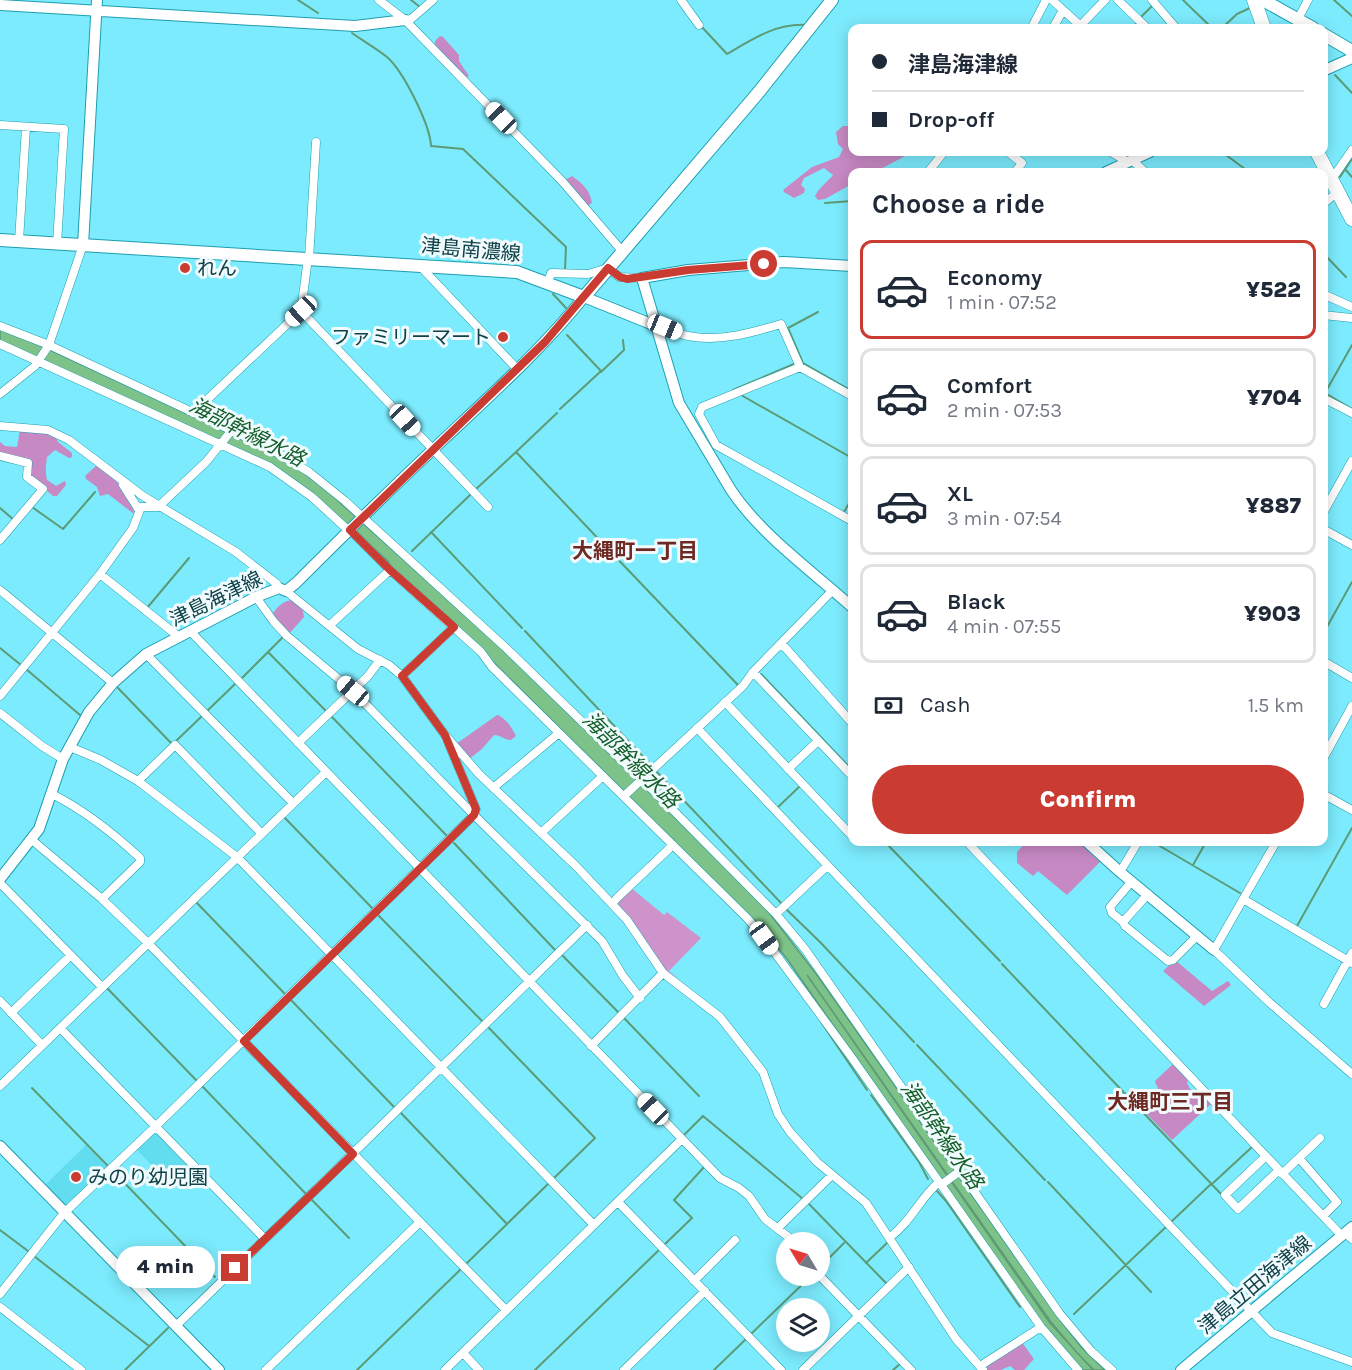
<!DOCTYPE html>
<html lang="en">
<head>
<meta charset="utf-8">
<style>
	:root { --surface:#fff; --page:#f6f6f7; --text:#1f2937; --muted:#747a83; --line:#e0e1e3; --accent:#ca3c32 }
	body { margin:0; font-family:Karla,"Noto Sans JP",sans-serif; background:var(--page); color:var(--text); height:100vh; display:flex; flex-direction:column; font-size:22px; white-space:nowrap }
	* { box-sizing:border-box; margin:0 }
	p { font-size:20px; color:var(--muted) }
	.icon { flex:none; width:33px; height:33px; fill:none; stroke:currentColor; stroke-width:2; stroke-linecap:round; stroke-linejoin:round }
	.map { position:relative; flex:1; overflow:hidden }
	.side { position:absolute; left:848px; top:168px; width:480px; height:678px; display:flex; flex-direction:column; background:var(--surface); border-radius:12px; box-shadow:0 3px 15px #0003 }
	.side>* { flex:none }
	.banner { position:absolute; left:848px; top:24px; width:480px; height:132px; border-radius:12px; box-shadow:0 3px 15px #0003; display:grid; align-content:center; height:132px; padding:0 24px; background:var(--surface) }
	.needle { width:39px; rotate:308deg }
	.tools { position:absolute; left:776px; top:1232px; display:grid; gap:12px }
	.tools a { display:grid; place-items:center; width:54px; height:54px; border-radius:50%; background:var(--surface); box-shadow:0 3px 15px #0003; font-size:30px }
	.end { position:absolute; width:27px; height:27px; margin:-14px; border:8px solid #ca3c32; background:#fff; box-shadow:0 0 0 3px #fff }
	.from { border-radius:50% }
	.bubble { position:absolute; height:42px; border-radius:21px; background:var(--surface); box-shadow:0 3px 15px #0003; font-size:20px; font-weight:800; line-height:42px; text-align:center }
	.car { position:absolute; width:18px; height:36px; margin:-18px -9px; border-radius:8px; box-shadow:0 0 4px 2px #0007; background:linear-gradient(#fff 24%,#345 0 40%,#fff 0 76%,#345 0 86%,#fff 0) }
	.banner b { display:flex; align-items:center; gap:21px; height:57px; font-size:22px }
	.banner b+b { border-top:2px solid var(--line) }
	.banner i { width:15px; height:15px; background:var(--text) }
	ul { padding:0; list-style:none }
	li { display:flex; align-items:center; gap:18px; height:99px; margin:0 12px 9px; padding:0 12px; border:3px solid var(--line); border-radius:12px }
	li div { flex:1 }
	li b { display:block; font-size:22px }
	li em { font-style:normal; font-weight:800 }
	li.active { border-color:var(--accent) }
	li>.icon { width:54px; height:54px; stroke-width:1.5 }
	h2 { padding:0 24px; font-size:27px; line-height:72px }
	.pay { display:flex; align-items:center; gap:15px; height:66px; padding:0 24px; font-size:22px }
	.pay p { margin-inline-start:auto }
	.button { display:flex; gap:12px; margin-top:auto; padding:12px 24px }
	.button a { flex:1; height:69px; border-radius:36px; background:var(--accent); color:#fff; font-size:24px; font-weight:800; line-height:69px; text-align:center }
	.map>svg:first-child { display:block }
	.built { fill:#62ddf0 }
	.green { fill:#cf93cc }
	.forest { fill:#c789c4 }
	.water { fill:#7dc288; stroke:#5c9b75; stroke-width:1.5 }
	.lines { fill:none; stroke-linecap:round; stroke-linejoin:round }
	.stream { stroke:#5c9b75; stroke-width:2 }
	.street-casing { stroke:#1c9eae; stroke-width:9 }
	.secondary-casing { stroke:#1c9eae; stroke-width:12 }
	.primary-casing { stroke:#1c9eae; stroke-width:14 }
	.highway-casing { stroke:#1c9eae; stroke-width:15 }
	.street { stroke:#fff; stroke-width:8 }
	.secondary { stroke:#fff; stroke-width:10 }
	.primary { stroke:#fff; stroke-width:12 }
	.highway { stroke:#fff; stroke-width:14 }
	.route { stroke:#ca3c32; stroke-width:8 }
	.poi-dot { fill:#ca3c32; stroke:#f1fbfd; stroke-width:2 }
	.labels { text-anchor:middle; dominant-baseline:central; stroke-width:6; stroke-linejoin:round; paint-order:stroke }
	.street-label { font-size:20px; fill:#0f4148; stroke:#f1fbfd }
	.poi-label { font-size:20px; fill:#0f4148; stroke:#f1fbfd; text-anchor:start }
	.water-label { font-size:21px; font-style:italic; fill:#135e29; stroke:#f1fbfd }
	.neighbourhood-label { font-size:21px; font-weight:bold; fill:#6e2922; stroke:#f1fbfd }
</style>
</head>
<body>
<div class="map">
<svg width="1352" height="1370" viewBox="0 0 1352 1370">
	<rect width="100%" height="100%" fill="#7cebfd"/>
	<path class="built" d="M156,1131L191,1166L171,1185L137,1150Z
		M86,1145L108,1168L66,1208L44,1186Z"/>
	<path class="green" d="M630,887L664,915L667,912L701,938L669,971L676,977V981L665,973L616,904Z"/>
	<path class="forest" d="M440,36L443,37L459,55V61L469,76L464,78L435,48V41Z
		M843,126H848L852,133V152H917L905,156L875,172H852V184L825,199L818,200L815,196C818,189 827,182 833,175L824,168L804,178L801,185L805,189L804,193L794,198L784,192L783,190L812,167L839,157L843,149L838,144L836,132Z
		M572,176C582,183 590,190 592,203L587,206L565,180Z
		M20,429L47,432L55,435L58,442L72,453V457L69,458L55,450L47,457C46,465 45,472 47,480L56,486L65,481L66,485L57,496H53L32,478L31,461L0,454V442L5,446L17,447Z
		M98,464C113,477 131,493 134,514L108,494L100,496L97,487L86,479L85,476Z
		M294,600L302,606L304,617L288,635L271,616C277,607 283,600 294,600Z
		M497,715C505,717 513,729 516,736L511,740C504,740 501,735 494,735L482,749L469,759L456,744Z
		M1026,842H1080L1101,861L1067,895L1038,871L1033,876L1017,863V852Z
		M1175,960L1212,991L1228,981L1231,985L1204,1006L1163,971Z
		M1173,1064L1188,1079L1187,1083L1190,1089L1195,1092L1198,1091L1211,1104L1172,1140L1134,1101L1136,1099L1149,1112L1157,1099L1159,1090L1155,1082L1156,1080Z
		M1021,1341L1034,1359L1024,1370H1015L1010,1366L1001,1370H987L984,1366Z"/>
	<path class="water" d="M0,329L48,349L259,447L303,472L324,488L500,647L639,782L764,906L817,975L1057,1316L1082,1348L1105,1370H1094L1078,1354L1051,1322L807,975L1050,1323L1093,1370H1082L1043,1326L787,959L765,931L489,658L391,567L388,561L313,495L291,478L0,342Z"/>
	<g class="lines">
		<path class="stream" d="M298,0L318,13
			M411,0L420,7
			M1183,0L1212,28
			M1334,0L1352,16
			M1141,17L1153,5
			M700,25L727,54C751,40 776,23 806,25
			M1133,28L1138,21
			M1222,28L1237,14L1250,8
			M352,33C363,41 376,48 387,57C404,72 430,125 431,146L463,149L566,247L565,269
			M1335,75L1352,93
			M1222,152L1249,172
			M1345,169L1352,177
			M1340,177L1352,159
			M1323,198L1326,196
			M825,203L852,201
			M1323,253L1346,277
			M553,294L566,308
			M818,312L788,328L803,363L852,391
			M1352,345L1325,393L1352,409
			M601,372L624,350L623,340
			M733,390L794,364
			M741,395L852,458
			M560,409L601,371L567,335
			M557,413L516,452L607,548
			M475,490L516,452
			M32,507L63,529L95,492
			M0,508L14,520
			M844,512L852,498
			M431,532L522,628
			M609,550L738,685L737,687
			M412,551L471,494
			M147,608L189,558
			M525,631L650,764
			M1323,634L1352,582
			M0,648L21,665
			M268,652L327,712
			M26,669L80,715
			M761,674L852,770
			M240,680L284,636
			M118,688L172,744
			M206,712L236,683
			M331,716L448,837
			M175,742L203,715
			M655,770L782,904
			M776,809L800,786
			M284,817L374,910
			M885,842L1000,961
			M1153,842L1240,893
			M454,843L556,951
			M1193,865L1206,842
			M195,901L286,995
			M785,908L821,943L914,1042
			M378,915L483,1022
			M1297,926L1352,828
			M561,954L620,1014
			M1002,964L1130,1099
			M106,987L197,1081
			M291,1000L395,1108
			M624,1018L699,1096
			M821,1022L867,1090
			M489,1028L595,1138L552,1180
			M917,1045L1045,1180
			M202,1086L306,1194
			M32,1088L108,1166
			M871,1095L919,1162L928,1179
			M1133,1102L1222,1195
			M401,1113L507,1224
			M682,1137L703,1116L803,1199
			M114,1172L215,1277
			M1048,1182L1151,1292
			M1212,1184L1252,1147
			M937,1191L946,1201L1020,1307
			M312,1200L349,1238
			M808,1203L887,1284
			M1170,1223L1211,1184
			M0,1230L28,1251
			M265,1234L279,1221
			M663,1246L692,1218L674,1200L705,1166
			M34,1256L149,1346
			M866,1263L888,1242
			M466,1264L549,1183
			M819,1268L844,1243
			M1074,1314L1167,1226
			M178,1319L261,1238
			M751,1334L812,1275
			M125,1370L168,1328
			M357,1370L461,1269
			M535,1370L660,1249
			M714,1370L746,1339
			M893,1370L901,1363"/>
		<defs>
			<path id="street" d="M379,0L405,20L562,181L622,251
				M681,0L699,25
				M1052,0L1083,28
				M1118,0L1147,28
				M1152,0L1176,28
				M1298,19L1308,0
				M405,20L411,19L433,0
				M1080,26L1105,0
				M1035,28L1032,27L1046,0
				M1053,28L1063,10
				M0,125L64,129L57,244
				M1008,152L1022,163L1015,172
				M1111,152L1128,162
				M1132,160L1145,172
				M928,172L944,152
				M1332,179L1352,150
				M1323,204L1334,195
				M19,241L26,127
				M309,259L316,142
				M420,266L518,370
				M548,282L551,273L588,274L608,268L619,277L642,278
				M1323,294L1352,307
				M301,311L488,507
				M1323,315L1352,318
				M0,326L49,345L269,448L309,472L345,501L505,647L666,803L776,914L805,949L1060,1314L1091,1351L1112,1370
				M656,326C667,327 677,334 688,336C720,342 751,333 781,324L800,367L852,396
				M0,344L270,467L312,497L349,531
				M800,367L702,407L699,414L716,445L852,521
				M0,394L35,366L49,345L83,245
				M1323,398L1352,413
				M193,413L301,311L308,258
				M0,426L48,430L69,440L143,496L236,552L277,584L279,588
				M0,456L28,463L27,477L43,489L0,540
				M123,485L139,510
				M1323,513L1352,461
				M1323,529L1352,545
				M350,530L390,570L481,652L492,667L747,918L764,938L852,1058L1041,1327L1078,1370
				M100,574L179,637
				M0,590L113,683
				M286,591L358,649L389,665L402,676L445,735L479,774L576,866L627,920L663,973L720,1017L763,1072L778,1114L790,1132L817,1162L866,1203L956,1339L983,1370
				M256,597L274,622L287,636L353,691L474,815L602,941L623,976L640,998
				M330,625L390,570
				M190,631L720,1178L739,1188L749,1196L765,1219L795,1242
				M782,644L852,723
				M146,654L293,803
				M1323,661L1352,678
				M753,672L852,776
				M402,676L454,627
				M0,696L100,574L133,528L141,507H158L206,462L232,430
				M725,702L852,836
				M0,713L42,746L63,759
				M697,728L1272,1333L1352,1362
				M298,743L368,676L380,660
				M70,747L101,760L138,781L237,857L594,1225
				M1323,759L1352,706
				M788,769L818,741
				M138,781L175,745L261,833
				M493,788L559,733
				M52,794C84,810 113,833 140,858V862L102,899
				M1323,794L1352,810
				M624,796L743,686L753,672L833,590
				M541,833L603,776
				M32,840L102,899L148,943L506,1310
				M967,842L1342,1236
				M1276,842L1214,950L1270,1003L1352,1074
				M1120,872L1138,842
				M0,883L102,987
				M1148,894L1123,922L1125,926L1168,961L1173,960L1197,936
				M1243,899L1352,963
				M612,904L617,898L673,845
				M776,914L827,866
				M1123,922L1112,913L1110,907L1132,881
				M0,1001L42,1045
				M1324,1004L1352,953
				M11,1013L71,955
				M60,1028L265,1239
				M591,1046L663,973
				M0,1086L326,772
				M1266,1156L1225,1195L1238,1209L1279,1170
				M1299,1158L1337,1202L1323,1216
				M1282,1174L1320,1138
				M941,1185L960,1171
				M618,1202L781,1370
				M778,1228L832,1175
				M1345,1233L1352,1239
				M890,1237C910,1223 920,1198 939,1182
				M819,1275L911,1370
				M694,1281L735,1240
				M0,1294L64,1213L155,1127L474,815L476,809L448,742
				M0,1307L81,1370
				M176,1326L587,925
				M463,1353L479,1370
				M980,1366L1041,1327
				M266,1370L420,1222
				M445,1370L682,1139
				M624,1370L705,1291
				M803,1370L909,1267"/>
			<path id="secondary" d="M0,5L355,26L405,20
				M1323,71L1352,58
				M1106,172L1150,152
				M83,245L97,0
				M852,266L784,262L688,270L642,278L679,403L731,490C762,536 811,570 852,607
				M1087,842L1120,872L1214,950
				M0,879L39,829L63,759L89,712L113,683L146,654L256,597L279,588L286,591L296,583C344,535 393,487 443,440C492,394 542,349 584,297L656,326
				M0,1146L219,1370
				M1181,1370L1352,1227"/>
			<path id="primary" d="M1263,0L1313,28
				M1323,34L1352,51
				M0,240L517,272L584,297L758,93L832,0"/>
			<path id="highway" d="M1254,0L1264,28
				M1317,152L1352,219"/>
		</defs>
		<use href="#street" class="street-casing"/>
		<use href="#secondary" class="secondary-casing"/>
		<use href="#primary" class="primary-casing"/>
		<use href="#highway" class="highway-casing"/>
		<use href="#street" class="street"/>
		<use href="#secondary" class="secondary"/>
		<use href="#primary" class="primary"/>
		<use href="#highway" class="highway"/>
	</g>
	<g class="lines">
		<path class="route" d="M235,1268L353,1154L244,1041L447,842L474,815L476,809L445,735L402,676L454,627L390,570L350,530L545,342L608,268L620,277L627,279L688,270L764,264"/>
	</g>
	<g class="poi-dot">
		<circle cx="185" cy="268" r="6"/>
		<circle cx="503" cy="337" r="6"/>
		<circle cx="76" cy="1177" r="6"/>
	</g>
	<g class="labels">
		<g class="street-label">
			<text transform="translate(471 250) rotate(5)">津島南濃線</text>
			<text transform="translate(216 599) rotate(-26)">津島海津線</text>
			<text transform="translate(1255 1285) rotate(-40)">津島立田海津線</text>
		</g>
		<g class="poi-label">
			<text x="197" y="268">れん</text>
			<text x="491" y="337" text-anchor="end">ファミリーマート</text>
			<text x="88" y="1177">みのり幼児園</text>
		</g>
		<g class="water-label">
			<text transform="translate(247 432) rotate(27)">海部幹線水路</text>
			<text transform="translate(631 760) rotate(45)">海部幹線水路</text>
			<text transform="translate(942 1135) rotate(55)">海部幹線水路</text>
		</g>
		<g class="neighbourhood-label">
			<text x="635" y="551">大縄町一丁目</text>
			<text x="1170" y="1102">大縄町三丁目</text>
		</g>
	</g>
</svg>
<div class="tools">
<a><svg class="needle" viewBox="-14 -14 28 28"><path d="M0-13l5 13h-10z" fill="#e53935"/><path d="M0 13l5-13h-10z" fill="#747a83"/></svg></a>
<a><svg class="icon" aria-label="layers" viewBox="0 0 24 24"><path d="M12 4l9 5-9 5-9-5zM3 14l9 5 9-5"/></svg></a>
</div>
<i class="end from" style="left:764px;top:264px"></i>
<i class="end" style="left:235px;top:1268px"></i>
<div class="bubble" style="left:116px;top:1246px;width:99px">4 min</div>
<i class="car" style="left:501px;top:118px;rotate:316deg"></i>
<i class="car" style="left:301px;top:311px;rotate:227deg"></i>
<i class="car" style="left:665px;top:327px;rotate:112deg"></i>
<i class="car" style="left:405px;top:420px;rotate:137deg"></i>
<i class="car" style="left:353px;top:691px;rotate:310deg"></i>
<i class="car" style="left:764px;top:938px;rotate:144deg"></i>
<i class="car" style="left:653px;top:1109px;rotate:316deg"></i>
<div class="banner">
<b><i class="from"></i>津島海津線</b>
<b><i></i>Drop-off</b>
</div>
<section class="side">
<h2>Choose a ride</h2>
<ul>
<li class="active"><svg class="icon" aria-label="car" viewBox="0 0 24 24"><path d="M5 17H2v-5l4-1 3-4h7l3 4 3 1v5h-3M9 17h6M6 11h13"/><circle cx="7" cy="17" r="2"/><circle cx="17" cy="17" r="2"/></svg><div><b>Economy</b><p>1 min · 07:52</p></div><em>¥522</em></li>
<li><svg class="icon" aria-label="car" viewBox="0 0 24 24"><path d="M5 17H2v-5l4-1 3-4h7l3 4 3 1v5h-3M9 17h6M6 11h13"/><circle cx="7" cy="17" r="2"/><circle cx="17" cy="17" r="2"/></svg><div><b>Comfort</b><p>2 min · 07:53</p></div><em>¥704</em></li>
<li><svg class="icon" aria-label="car" viewBox="0 0 24 24"><path d="M5 17H2v-5l4-1 3-4h7l3 4 3 1v5h-3M9 17h6M6 11h13"/><circle cx="7" cy="17" r="2"/><circle cx="17" cy="17" r="2"/></svg><div><b>XL</b><p>3 min · 07:54</p></div><em>¥887</em></li>
<li><svg class="icon" aria-label="car" viewBox="0 0 24 24"><path d="M5 17H2v-5l4-1 3-4h7l3 4 3 1v5h-3M9 17h6M6 11h13"/><circle cx="7" cy="17" r="2"/><circle cx="17" cy="17" r="2"/></svg><div><b>Black</b><p>4 min · 07:55</p></div><em>¥903</em></li>
</ul>
<div class="pay"><svg class="icon" aria-label="cash" viewBox="0 0 24 24"><path d="M3 7h18v10H3z"/><circle cx="12" cy="12" r="2"/></svg>Cash<p>1.5 km</p></div>
<div class="button"><a>Confirm</a></div>
</section>
</div>
</body>
</html>
